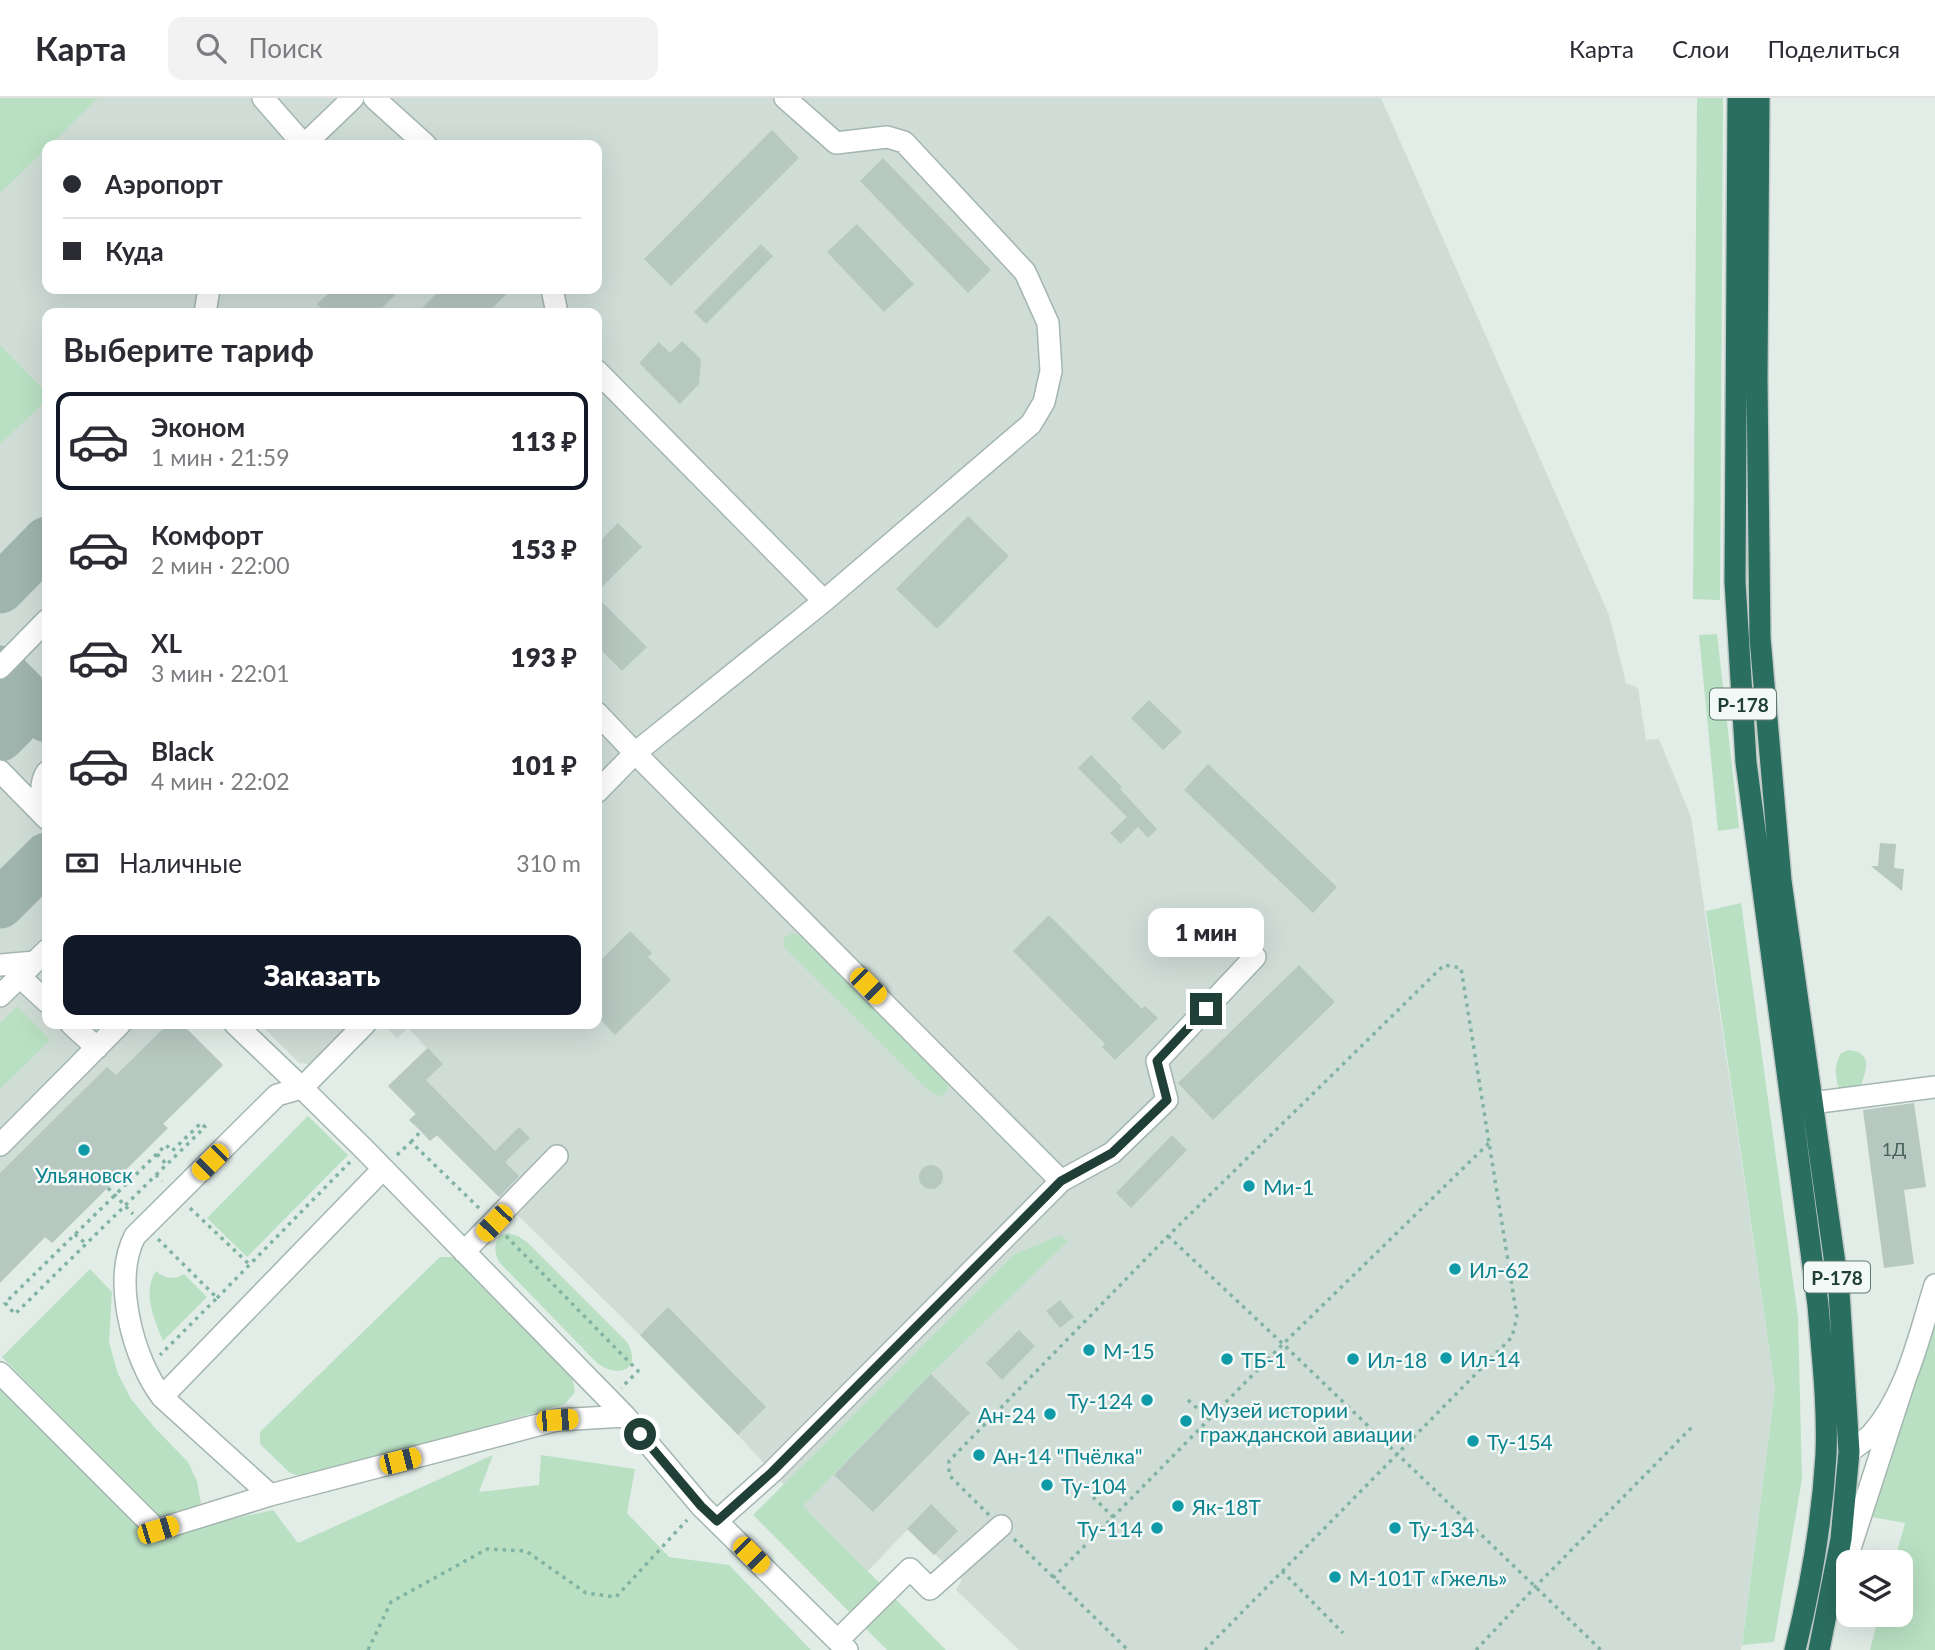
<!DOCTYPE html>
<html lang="ru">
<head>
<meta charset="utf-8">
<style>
	:root { --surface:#fff; --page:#f2f2f3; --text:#2b2b33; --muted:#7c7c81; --line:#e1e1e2; --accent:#111827 }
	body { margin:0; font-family:Lato,sans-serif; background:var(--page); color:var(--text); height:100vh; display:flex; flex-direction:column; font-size:26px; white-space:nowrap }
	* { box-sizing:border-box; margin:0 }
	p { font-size:23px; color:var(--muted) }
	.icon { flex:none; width:38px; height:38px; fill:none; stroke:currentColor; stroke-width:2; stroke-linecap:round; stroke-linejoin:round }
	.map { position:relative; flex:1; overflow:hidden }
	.panel { position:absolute; left:42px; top:210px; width:560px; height:721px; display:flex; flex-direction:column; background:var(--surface); border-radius:14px; box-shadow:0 7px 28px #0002 }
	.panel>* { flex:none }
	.banner { position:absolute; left:42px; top:42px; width:560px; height:154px; border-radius:14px; box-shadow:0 7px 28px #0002; display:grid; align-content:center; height:154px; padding:0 21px; background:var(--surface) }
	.tools { position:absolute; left:1836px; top:1452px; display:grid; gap:14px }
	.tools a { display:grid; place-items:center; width:77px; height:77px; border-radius:14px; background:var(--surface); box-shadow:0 7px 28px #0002; font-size:35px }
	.end { position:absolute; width:32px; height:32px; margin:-16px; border:9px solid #204037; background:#fff; box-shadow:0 0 0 4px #fff }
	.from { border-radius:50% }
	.bubble { position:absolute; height:49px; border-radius:14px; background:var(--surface); box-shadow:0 7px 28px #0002; font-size:23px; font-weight:800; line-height:49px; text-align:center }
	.car { position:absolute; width:21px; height:42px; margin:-21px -10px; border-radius:9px; box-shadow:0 0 5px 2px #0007; background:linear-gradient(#f5c518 24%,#345 0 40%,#f5c518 0 76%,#345 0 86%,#f5c518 0) }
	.banner b { display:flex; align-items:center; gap:24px; height:66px; font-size:26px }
	.banner b+b { border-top:2px solid var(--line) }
	.banner i { width:18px; height:18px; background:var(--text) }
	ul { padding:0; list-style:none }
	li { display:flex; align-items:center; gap:21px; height:98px; margin:0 14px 10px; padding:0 7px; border:4px solid transparent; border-radius:14px }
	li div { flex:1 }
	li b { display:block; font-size:26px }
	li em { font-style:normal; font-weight:800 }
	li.active { border-color:var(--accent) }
	li>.icon { width:63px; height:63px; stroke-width:1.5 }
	h2 { padding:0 21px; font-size:32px; line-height:84px }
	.pay { display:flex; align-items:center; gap:18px; height:77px; padding:0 21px; font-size:26px }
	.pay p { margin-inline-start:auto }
	.cta { display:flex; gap:14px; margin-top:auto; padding:14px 21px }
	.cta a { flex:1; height:80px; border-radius:14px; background:var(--accent); color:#fff; font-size:28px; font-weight:800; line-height:80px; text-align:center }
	header { display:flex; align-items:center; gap:42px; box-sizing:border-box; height:98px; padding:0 35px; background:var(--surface); border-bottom:2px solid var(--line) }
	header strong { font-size:33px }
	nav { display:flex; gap:38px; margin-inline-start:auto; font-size:24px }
	.search { width:490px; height:63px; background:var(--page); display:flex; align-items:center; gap:18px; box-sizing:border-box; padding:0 24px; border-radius:14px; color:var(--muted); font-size:26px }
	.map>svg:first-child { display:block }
	.built { fill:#d0ddd7; fill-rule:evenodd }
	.green { fill:#b9e0c3 }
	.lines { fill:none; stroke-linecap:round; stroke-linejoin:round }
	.taxiway { stroke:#9eb4ad; stroke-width:49 }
	.building { fill:#b7c8c1 }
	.minor-casing { stroke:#a4b6af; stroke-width:24 }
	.highway-casing { stroke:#c1cac7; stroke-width:24 }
	.path { stroke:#80b3a2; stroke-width:3.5; stroke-dasharray:3.5 5; stroke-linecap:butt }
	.minor { stroke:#fff; stroke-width:21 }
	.highway { stroke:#2a6e5f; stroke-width:21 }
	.route { stroke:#204037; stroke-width:9 }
	.culture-dot { fill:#0f9aa8; stroke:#f3f9f6; stroke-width:2.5 }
	.labels { text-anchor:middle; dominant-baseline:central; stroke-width:5; stroke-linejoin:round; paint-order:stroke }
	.number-label { font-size:18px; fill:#46625a }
	.shield { fill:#f3f9f6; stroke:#5f7870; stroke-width:2 }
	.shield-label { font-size:19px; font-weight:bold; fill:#204037 }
	.culture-label { font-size:21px; fill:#0d838f; stroke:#f3f9f6; text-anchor:start }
</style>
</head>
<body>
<header>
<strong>Карта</strong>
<div class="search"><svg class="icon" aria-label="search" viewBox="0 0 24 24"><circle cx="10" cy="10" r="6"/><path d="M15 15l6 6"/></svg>Поиск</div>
<nav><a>Карта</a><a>Слои</a><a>Поделиться</a></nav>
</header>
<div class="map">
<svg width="1935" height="1552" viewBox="0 0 1935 1552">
	<rect width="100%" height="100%" fill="#e2ede8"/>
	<path class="built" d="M0,0H1381L1609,517L1626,585L1638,590L1646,642L1659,641L1691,719L1775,1291L1741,1552H1019L956,1492L962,1482L908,1431L867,1474L803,1408L738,1337L640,1237L437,1038L430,1043L409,1022L415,1016L388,988L427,950L408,930L397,940L383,926H597V215H47V926H182L223,967L163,1025L168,1030L52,1145L45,1139L0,1184ZM47,47H597V191H47Z
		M260,926H349L309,966L299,965Z"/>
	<path class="green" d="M0,0H98L50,47H47V50L0,95Z
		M1697,0H1723L1720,502L1693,501Z
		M0,247L47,295V302L0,346Z
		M1717,536L1739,730L1718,733L1699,537Z
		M1741,805L1798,1219L1802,1381L1774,1544L1742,1547L1775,1291L1706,813Z
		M792,835L801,838L948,986L947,993L941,999L929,993L784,849V840Z
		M17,908L50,942L0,991V925Z
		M1849,952C1874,955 1866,972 1860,990L1847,996L1839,991C1835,978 1834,967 1841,955Z
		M308,1018L348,1057L247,1159L207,1120Z
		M508,1135L518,1138L528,1145L627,1244C642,1270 621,1281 598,1266L499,1164C494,1153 494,1147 500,1137Z
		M1060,1137L1068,1143L931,1276L803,1408L946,1552H887L753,1417L1013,1157Z
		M440,1159H456L572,1278L575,1294L565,1306L307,1380L290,1375L260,1346V1334Z
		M90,1171L112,1194L109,1244L118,1276L131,1301L156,1331L188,1364L197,1383L201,1405L195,1410L159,1419L2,1259Z
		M156,1173C165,1181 174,1182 184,1176L207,1199L163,1243C154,1221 142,1195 156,1173Z
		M1935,1224V1552H1870L1879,1517H1900V1465H1894L1905,1425L1866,1418L1902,1325Z
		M0,1289L154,1438L273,1412L298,1445L493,1357L479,1394L539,1387L541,1357L635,1371L627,1415L669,1459L729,1467L811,1552H0Z"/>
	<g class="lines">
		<path class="taxiway" d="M0,491L47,443
			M0,572L47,620
			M0,639C19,620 24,619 18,590
			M0,806L47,759"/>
	</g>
	<path class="building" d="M772,32L799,60L671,188L644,161Z
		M883,60L991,172L968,195L860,83Z
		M857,126L914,186L884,214L827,154Z
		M761,146L773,158L706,226L694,214Z
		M333,191H401L377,215H326L317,206Z
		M441,191H512L487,215H417Z
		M682,243L701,261L699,286L680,306L639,265L659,244L670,255Z
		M968,418L1009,458L937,531L896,491Z
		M618,425L642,449L597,494V446Z
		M597,499L647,549L622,573L597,548Z
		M1149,602L1182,634L1163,652L1131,620Z
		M1091,657L1122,689L1120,691L1157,731L1148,740L1138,729L1121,746L1110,735L1127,719L1078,670Z
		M1208,666L1337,789L1313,815L1184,692Z
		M1880,745L1896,746L1894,770L1904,771L1902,793L1871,768H1878Z
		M1049,817L1142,911L1145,908L1158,920L1115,962L1102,949L1105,946L1013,853Z
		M630,833L652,855L648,859L671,882L615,937L597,918V866Z
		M1299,867L1335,904L1213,1022L1178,985Z
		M168,926H182L223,967L163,1026L168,1030L52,1145L45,1139L0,1185V1075L107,969L116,977Z
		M428,950L443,966L426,982L495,1053L519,1029L530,1040L505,1064L519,1078L499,1099L437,1037L430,1043L421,1033L409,1022L416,1016L388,988Z
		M1914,1005L1926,1089L1904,1092L1914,1166L1884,1170L1863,1012Z
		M1172,1037L1187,1052L1131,1110L1116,1095Z
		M919 1079a12 12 0 1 1 24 0a12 12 0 1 1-24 0Z
		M1060,1202L1074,1219L1060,1230L1046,1213Z
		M668,1209L766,1309L738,1337L640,1237Z
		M1019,1232L1035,1248L1002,1282L986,1265Z
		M931,1276L970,1315L873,1414L834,1377Z
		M931,1406L958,1433L934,1457L907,1431Z"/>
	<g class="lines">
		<defs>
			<path id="minor" d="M263,0L304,47
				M374,0L426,47
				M304,47L353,0
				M552,191L557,215
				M205,215L209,191
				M597,273L824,503
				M0,570L47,522
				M597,615L635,655L824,503L1031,326L1044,304L1051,273L1048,225L1025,174L904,44L887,39L836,45L785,0
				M0,673L47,721
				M597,694L635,655L1061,1083L1112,1055L1167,1002L1157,963L1255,859
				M45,718C43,704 38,686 47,674
				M0,867L35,864
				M20,879L47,904
				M0,898L47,852
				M71,926L97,950
				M235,926L302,990L365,926
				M1812,1005L1935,989
				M0,1047L120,926
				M383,1071L162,1299L270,1397L557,1322L625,1318
				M464,1154L557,1058
				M0,1275L157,1432L270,1397
				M162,1299C133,1261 112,1182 135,1138L277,997L302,990L363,1050L625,1318L701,1408L847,1552
				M1849,1354C1856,1348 1865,1343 1871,1337C1907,1297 1919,1238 1935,1187
				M717,1423L772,1374L1061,1083
				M1841,1478L1905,1281
				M838,1542L910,1471L930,1491L1001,1428"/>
			<path id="highway" d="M1738,0L1735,484L1746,664L1818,1207C1822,1257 1828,1307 1826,1357C1822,1423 1811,1488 1795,1552
				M1759,0L1757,282L1760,540L1781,783L1839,1194L1849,1354L1841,1441L1819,1552"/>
		</defs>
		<use href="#minor" class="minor-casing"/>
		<use href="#highway" class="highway-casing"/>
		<path class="path" d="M411,1044L421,1033
			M157,1056L167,1067
			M397,1057L411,1044L479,1110
			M156,1077L205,1029L201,1025L172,1053L166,1047L5,1205L15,1216L156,1077L162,1083
			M108,1090L133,1116
			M190,1110L250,1167
			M75,1136L86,1146
			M506,1138L638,1273L621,1290
			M1168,1138L1283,1246L1601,1552
			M158,1141L217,1200L160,1257
			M217,1200L350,1064
			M1188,1302L1209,1321
			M1093,1399L1113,1419
			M989,1417L949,1377V1363L1168,1138L1444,867L1461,870L1517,1219L1512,1239L1205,1552
			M1014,1441L1128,1552
			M1282,1473L1343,1535
			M1053,1480L1283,1246L1489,1045
			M368,1552L391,1504L487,1451L526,1453L586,1495L616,1499L687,1422
			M1476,1552L1536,1488L1694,1327"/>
		<use href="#minor" class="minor"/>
		<use href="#highway" class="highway"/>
	</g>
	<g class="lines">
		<path class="route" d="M640,1336L701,1408L717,1423L772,1374L1061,1083L1112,1055L1167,1002L1157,963L1206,911"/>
	</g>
	<g class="culture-dot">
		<circle cx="84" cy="1052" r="7"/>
		<circle cx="1249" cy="1088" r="7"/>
		<circle cx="1455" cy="1171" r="7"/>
		<circle cx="1089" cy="1252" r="7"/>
		<circle cx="1446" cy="1260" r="7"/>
		<circle cx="1227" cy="1261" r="7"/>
		<circle cx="1353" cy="1261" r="7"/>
		<circle cx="1147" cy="1302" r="7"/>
		<circle cx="1050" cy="1316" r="7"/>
		<circle cx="1186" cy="1323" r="7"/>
		<circle cx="1473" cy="1343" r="7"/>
		<circle cx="979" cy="1357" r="7"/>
		<circle cx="1047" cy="1387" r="7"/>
		<circle cx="1178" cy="1408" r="7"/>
		<circle cx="1157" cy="1430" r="7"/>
		<circle cx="1395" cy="1430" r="7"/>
		<circle cx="1335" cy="1479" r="7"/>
	</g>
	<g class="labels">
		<g class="number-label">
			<text x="1894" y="1051">1Д</text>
		</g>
		<g class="shield">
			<rect x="1710" y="590.5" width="66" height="31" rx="5"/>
			<rect x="1804" y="1163.5" width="66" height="31" rx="5"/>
		</g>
		<g class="shield-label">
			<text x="1743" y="606">Р-178</text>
			<text x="1837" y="1179">Р-178</text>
		</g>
		<g class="culture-label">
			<text x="84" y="1076" text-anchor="middle">Ульяновск</text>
			<text x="1263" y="1088">Ми-1</text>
			<text x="1469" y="1171">Ил-62</text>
			<text x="1103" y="1252">М-15</text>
			<text x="1460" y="1260">Ил-14</text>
			<text x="1241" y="1261">ТБ-1</text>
			<text x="1367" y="1261">Ил-18</text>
			<text x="1133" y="1302" text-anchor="end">Ту-124</text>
			<text x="1200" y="1311">Музей истории<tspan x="1200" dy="24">гражданской авиации</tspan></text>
			<text x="1036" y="1316" text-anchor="end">Ан-24</text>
			<text x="1487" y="1343">Ту-154</text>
			<text x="993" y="1357">Ан-14 "Пчёлка"</text>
			<text x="1061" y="1387">Ту-104</text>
			<text x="1192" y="1408">Як-18Т</text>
			<text x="1143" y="1430" text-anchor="end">Ту-114</text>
			<text x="1409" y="1430">Ту-134</text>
			<text x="1349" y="1479">М-101Т «Гжель»</text>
		</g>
	</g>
</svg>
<div class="tools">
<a><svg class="icon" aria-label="layers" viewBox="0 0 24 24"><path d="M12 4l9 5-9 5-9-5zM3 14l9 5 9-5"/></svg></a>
</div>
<i class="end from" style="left:640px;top:1336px"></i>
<i class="end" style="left:1206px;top:911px"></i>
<div class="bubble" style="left:1148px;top:810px;width:116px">1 мин</div>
<i class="car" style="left:868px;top:888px;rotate:135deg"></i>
<i class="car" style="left:210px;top:1064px;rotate:225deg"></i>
<i class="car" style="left:494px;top:1125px;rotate:224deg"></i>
<i class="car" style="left:557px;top:1322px;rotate:86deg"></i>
<i class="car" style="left:400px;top:1363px;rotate:76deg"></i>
<i class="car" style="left:158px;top:1432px;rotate:73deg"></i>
<i class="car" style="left:751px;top:1457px;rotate:135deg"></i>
<div class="banner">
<b><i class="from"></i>Аэропорт</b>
<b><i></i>Куда</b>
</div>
<section class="panel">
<h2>Выберите тариф</h2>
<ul>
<li class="active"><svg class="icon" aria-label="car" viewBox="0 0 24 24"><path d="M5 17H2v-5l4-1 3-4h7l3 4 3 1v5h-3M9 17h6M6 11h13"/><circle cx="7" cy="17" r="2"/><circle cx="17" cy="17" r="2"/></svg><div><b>Эконом</b><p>1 мин · 21:59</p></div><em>113 ₽</em></li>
<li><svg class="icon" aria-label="car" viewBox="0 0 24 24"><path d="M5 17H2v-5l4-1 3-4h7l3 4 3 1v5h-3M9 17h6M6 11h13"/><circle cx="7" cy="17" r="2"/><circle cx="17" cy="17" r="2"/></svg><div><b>Комфорт</b><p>2 мин · 22:00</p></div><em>153 ₽</em></li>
<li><svg class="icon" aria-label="car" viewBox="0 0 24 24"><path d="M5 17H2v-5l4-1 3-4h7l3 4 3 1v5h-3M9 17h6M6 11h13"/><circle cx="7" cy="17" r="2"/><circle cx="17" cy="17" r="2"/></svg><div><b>XL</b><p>3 мин · 22:01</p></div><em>193 ₽</em></li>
<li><svg class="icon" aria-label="car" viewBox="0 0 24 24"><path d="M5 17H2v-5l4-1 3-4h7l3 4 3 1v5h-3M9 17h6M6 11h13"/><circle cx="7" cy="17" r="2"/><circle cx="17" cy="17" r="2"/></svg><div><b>Black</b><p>4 мин · 22:02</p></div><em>101 ₽</em></li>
</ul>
<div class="pay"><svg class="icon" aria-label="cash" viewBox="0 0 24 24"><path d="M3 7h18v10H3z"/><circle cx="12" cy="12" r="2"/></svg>Наличные<p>310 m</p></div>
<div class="cta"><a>Заказать</a></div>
</section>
</div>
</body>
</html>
